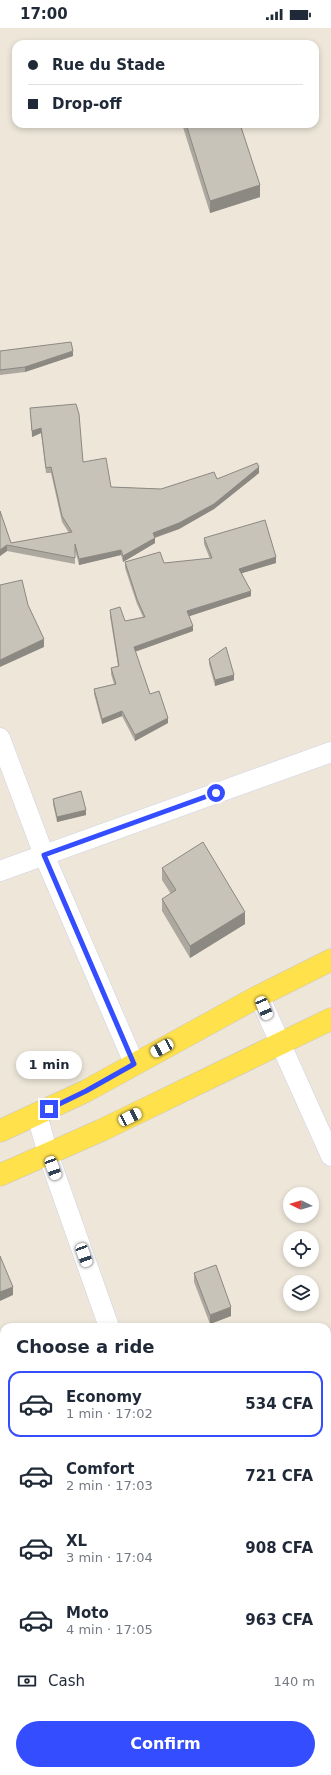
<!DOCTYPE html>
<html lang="en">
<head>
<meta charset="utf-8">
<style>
	:root { --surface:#fff; --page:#f2f2f3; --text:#1f2937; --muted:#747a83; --line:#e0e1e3; --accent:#344dff }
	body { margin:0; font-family:"DejaVu Sans",sans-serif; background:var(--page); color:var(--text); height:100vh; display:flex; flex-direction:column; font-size:15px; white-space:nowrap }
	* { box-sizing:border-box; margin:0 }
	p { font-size:13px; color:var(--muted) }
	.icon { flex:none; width:22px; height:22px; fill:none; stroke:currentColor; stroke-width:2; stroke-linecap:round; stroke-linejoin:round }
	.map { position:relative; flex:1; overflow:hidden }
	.side { position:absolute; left:0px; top:1295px; width:331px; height:452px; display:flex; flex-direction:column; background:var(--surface); border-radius:12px 12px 0 0; box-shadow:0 2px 6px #0003 }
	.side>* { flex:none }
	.top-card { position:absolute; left:12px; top:12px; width:307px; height:88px; border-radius:12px; box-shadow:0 2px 6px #0003; display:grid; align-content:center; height:88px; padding:0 16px; background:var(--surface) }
	.needle { width:26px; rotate:275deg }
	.tools { position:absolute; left:283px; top:1159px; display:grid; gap:8px }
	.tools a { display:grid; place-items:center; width:36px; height:36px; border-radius:50%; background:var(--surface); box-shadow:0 2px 6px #0003; font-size:20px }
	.end { position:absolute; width:18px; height:18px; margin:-9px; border:5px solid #344dff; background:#fff; box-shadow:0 0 0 2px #fff }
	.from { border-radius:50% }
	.bubble { position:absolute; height:28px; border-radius:14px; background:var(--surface); box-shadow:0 2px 6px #0003; font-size:13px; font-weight:600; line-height:28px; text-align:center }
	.car { position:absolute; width:12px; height:24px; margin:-12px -6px; border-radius:5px; box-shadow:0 0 3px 1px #0007; background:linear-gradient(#fff 24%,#345 0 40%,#fff 0 76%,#345 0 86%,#fff 0) }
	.top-card b { display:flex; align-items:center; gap:14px; height:38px; font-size:15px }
	.top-card b+b { border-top:1px solid var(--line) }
	.top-card i { width:10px; height:10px; background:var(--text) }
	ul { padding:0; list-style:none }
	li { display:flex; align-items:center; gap:12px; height:66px; margin:0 8px 6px; padding:0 8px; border:2px solid transparent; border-radius:12px }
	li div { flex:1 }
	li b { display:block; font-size:15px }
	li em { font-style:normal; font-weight:600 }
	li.selected { border-color:var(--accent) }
	li>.icon { width:36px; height:36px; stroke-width:1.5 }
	h2 { padding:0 16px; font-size:18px; line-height:48px }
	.pay { display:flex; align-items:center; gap:10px; height:44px; padding:0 16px; font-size:15px }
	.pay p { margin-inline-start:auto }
	.cta { display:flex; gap:8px; margin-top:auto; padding:8px 16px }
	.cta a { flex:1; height:46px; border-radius:24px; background:var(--accent); color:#fff; font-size:16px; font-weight:600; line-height:46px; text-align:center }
	.status { display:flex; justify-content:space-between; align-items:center; height:28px; padding:0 20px; background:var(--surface); direction:ltr }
	.status svg { height:11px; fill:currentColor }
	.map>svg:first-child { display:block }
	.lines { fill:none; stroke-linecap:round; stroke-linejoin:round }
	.street-casing { stroke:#ced1e4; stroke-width:21 }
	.primary-casing { stroke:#c7c7c7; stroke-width:23 }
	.street { stroke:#fff; stroke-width:20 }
	.primary { stroke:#ffe14c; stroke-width:22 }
	.wall { fill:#aca89f }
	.shaded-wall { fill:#8c8882 }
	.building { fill:#c8c3b9; stroke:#8c8882 }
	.route { stroke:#344dff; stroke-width:5 }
</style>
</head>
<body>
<div class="status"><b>17:00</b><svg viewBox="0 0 49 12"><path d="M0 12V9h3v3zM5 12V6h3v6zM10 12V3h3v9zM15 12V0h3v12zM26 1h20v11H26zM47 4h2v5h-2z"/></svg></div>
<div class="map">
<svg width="331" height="1747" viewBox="0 0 331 1747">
	<rect width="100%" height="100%" fill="#ede6d9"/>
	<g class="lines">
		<defs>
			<path id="street" d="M0,710L44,827L134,1035
				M0,843L331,724
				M259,968L331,1128
				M37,1087L48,1126L109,1299
				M327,1351L331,1349
				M0,1542L4,1546
				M327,1628L331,1626
				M257,1743L262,1747"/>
			<path id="primary" d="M0,1103L86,1063L259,968L331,932
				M0,1147L102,1102L331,991"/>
		</defs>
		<use href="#street" class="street-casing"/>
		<use href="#primary" class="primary-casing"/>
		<use href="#street" class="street"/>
		<use href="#primary" class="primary"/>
	</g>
	<path class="wall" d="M182,96H240L260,169L210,185Z
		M0,323L73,328L25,344L0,347Z
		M30,380L83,434L111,459L161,461L217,451L259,445L214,481L179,501L155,510V515L123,534L121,527L79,537L75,522V536L7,523L0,528V483L11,515L69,505L62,494L51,445H46L41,405L32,409Z
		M204,510L276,535L242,545L251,568L189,588L193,603L135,624L150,666L168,695L135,713L122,688L102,696L94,666V661L114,656L111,646V640L118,638L110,588V582L125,593L143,589L137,576L125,540V534L164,535L210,531L204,516Z
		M209,631L234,652L215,658L209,636Z
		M53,771L86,787L57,794L53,776Z
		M162,840L245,896L190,930L162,883V871L171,866L162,852Z
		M194,1245L231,1288L210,1296L194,1254Z
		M0,1582L4,1583V1613L0,1612Z
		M331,1709V1727L327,1723V1712Z"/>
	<path class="shaded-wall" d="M260,157V169L210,185V173Z
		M73,323V328L25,344V339Z
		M41,400V405L32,409V403Z
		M259,439V445L214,481L179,501L153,510V505Z
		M155,510V515L123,534V528Z
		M7,517V523L0,528V522Z
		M121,522V527L79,537V531Z
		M276,529V535L239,546V541Z
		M251,563V568L187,589V583Z
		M193,598V603L134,624V619Z
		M44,611V619L0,639V632Z
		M234,647V652L215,658V652Z
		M122,683V688L102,696V691Z
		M168,690V695L135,713V707Z
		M86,782V787L57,794V789Z
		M245,884V896L190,930V918Z
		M13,1259V1267L0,1273V1264Z
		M231,1279V1288L210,1296V1287Z
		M4,1425V1433L0,1435V1427Z
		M331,1594V1604L327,1606V1595Z
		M185,1743H204L196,1747H178Z"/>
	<path class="building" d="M186,96H240L260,157L210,173Z
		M71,314L73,323L25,339L0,342V323Z
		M76,376L79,386L83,434L106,430L111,459L161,461L214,444L217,451L257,435L259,439L214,476L179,495L153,505L155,510L123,528L121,522L79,531L75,516V530L7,517L0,522V483L11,515L72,504L62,488L51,439L46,440L41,400L32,403L30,380Z
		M265,492L276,529L239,541L251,563L187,583L193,598L134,619L150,666L159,663L168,690L135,707L122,683L102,691L94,661L116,656L111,640L119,638L110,582L120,579L125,593L145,589L137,571L125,534L160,524L164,535L212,530L204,510Z
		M22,552L28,577L44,611L0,632V557Z
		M226,619L234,647L215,652L209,631Z
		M81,763L86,782L57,789L53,771Z
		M203,814L245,884L190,918L162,871L176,862L162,840Z
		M0,1228L13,1259L0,1264Z
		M216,1237L231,1279L210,1287L194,1245Z
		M4,1351V1425L0,1427V1352Z
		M331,1430V1594L327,1595V1431Z
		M0,1582L4,1583V1603L0,1602Z
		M331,1709V1716L327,1712Z
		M98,1743H185L178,1747H80Z"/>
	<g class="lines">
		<path class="route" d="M49,1081L86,1063L134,1036L44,827L216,765"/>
	</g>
</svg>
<div class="tools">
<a><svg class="needle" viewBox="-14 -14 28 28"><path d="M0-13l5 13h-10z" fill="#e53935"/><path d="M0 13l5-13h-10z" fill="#747a83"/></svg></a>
<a><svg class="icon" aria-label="locate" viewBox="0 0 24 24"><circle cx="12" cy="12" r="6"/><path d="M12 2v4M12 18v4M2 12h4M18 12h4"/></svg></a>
<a><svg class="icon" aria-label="layers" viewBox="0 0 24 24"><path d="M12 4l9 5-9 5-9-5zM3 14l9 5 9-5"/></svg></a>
</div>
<i class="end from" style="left:216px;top:765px"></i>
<i class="end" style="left:49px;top:1081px"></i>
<div class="bubble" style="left:16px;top:1023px;width:66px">1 min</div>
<i class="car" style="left:264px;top:980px;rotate:157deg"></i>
<i class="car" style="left:162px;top:1020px;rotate:241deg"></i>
<i class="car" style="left:130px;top:1089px;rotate:64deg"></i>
<i class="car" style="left:53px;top:1140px;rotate:160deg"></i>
<i class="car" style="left:84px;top:1227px;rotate:160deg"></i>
<div class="top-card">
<b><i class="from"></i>Rue du Stade</b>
<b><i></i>Drop-off</b>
</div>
<section class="side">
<h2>Choose a ride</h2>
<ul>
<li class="selected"><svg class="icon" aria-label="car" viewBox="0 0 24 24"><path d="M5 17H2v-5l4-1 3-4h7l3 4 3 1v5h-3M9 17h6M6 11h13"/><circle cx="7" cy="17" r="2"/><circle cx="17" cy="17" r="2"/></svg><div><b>Economy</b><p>1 min · 17:02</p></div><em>534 CFA</em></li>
<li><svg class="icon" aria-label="car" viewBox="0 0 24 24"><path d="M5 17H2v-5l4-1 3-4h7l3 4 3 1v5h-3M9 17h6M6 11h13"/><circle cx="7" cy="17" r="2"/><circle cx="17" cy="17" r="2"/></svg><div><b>Comfort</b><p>2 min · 17:03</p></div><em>721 CFA</em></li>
<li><svg class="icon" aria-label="car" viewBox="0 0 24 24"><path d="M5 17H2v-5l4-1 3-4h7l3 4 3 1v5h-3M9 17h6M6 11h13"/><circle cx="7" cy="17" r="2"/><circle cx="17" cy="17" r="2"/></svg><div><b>XL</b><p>3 min · 17:04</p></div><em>908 CFA</em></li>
<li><svg class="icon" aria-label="car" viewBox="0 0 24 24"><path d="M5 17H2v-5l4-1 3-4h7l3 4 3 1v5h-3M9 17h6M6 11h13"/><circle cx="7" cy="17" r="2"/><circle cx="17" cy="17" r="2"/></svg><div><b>Moto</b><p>4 min · 17:05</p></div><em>963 CFA</em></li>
</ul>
<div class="pay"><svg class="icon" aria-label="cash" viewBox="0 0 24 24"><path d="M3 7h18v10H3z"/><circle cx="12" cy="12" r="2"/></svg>Cash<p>140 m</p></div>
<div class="cta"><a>Confirm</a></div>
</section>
</div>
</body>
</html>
